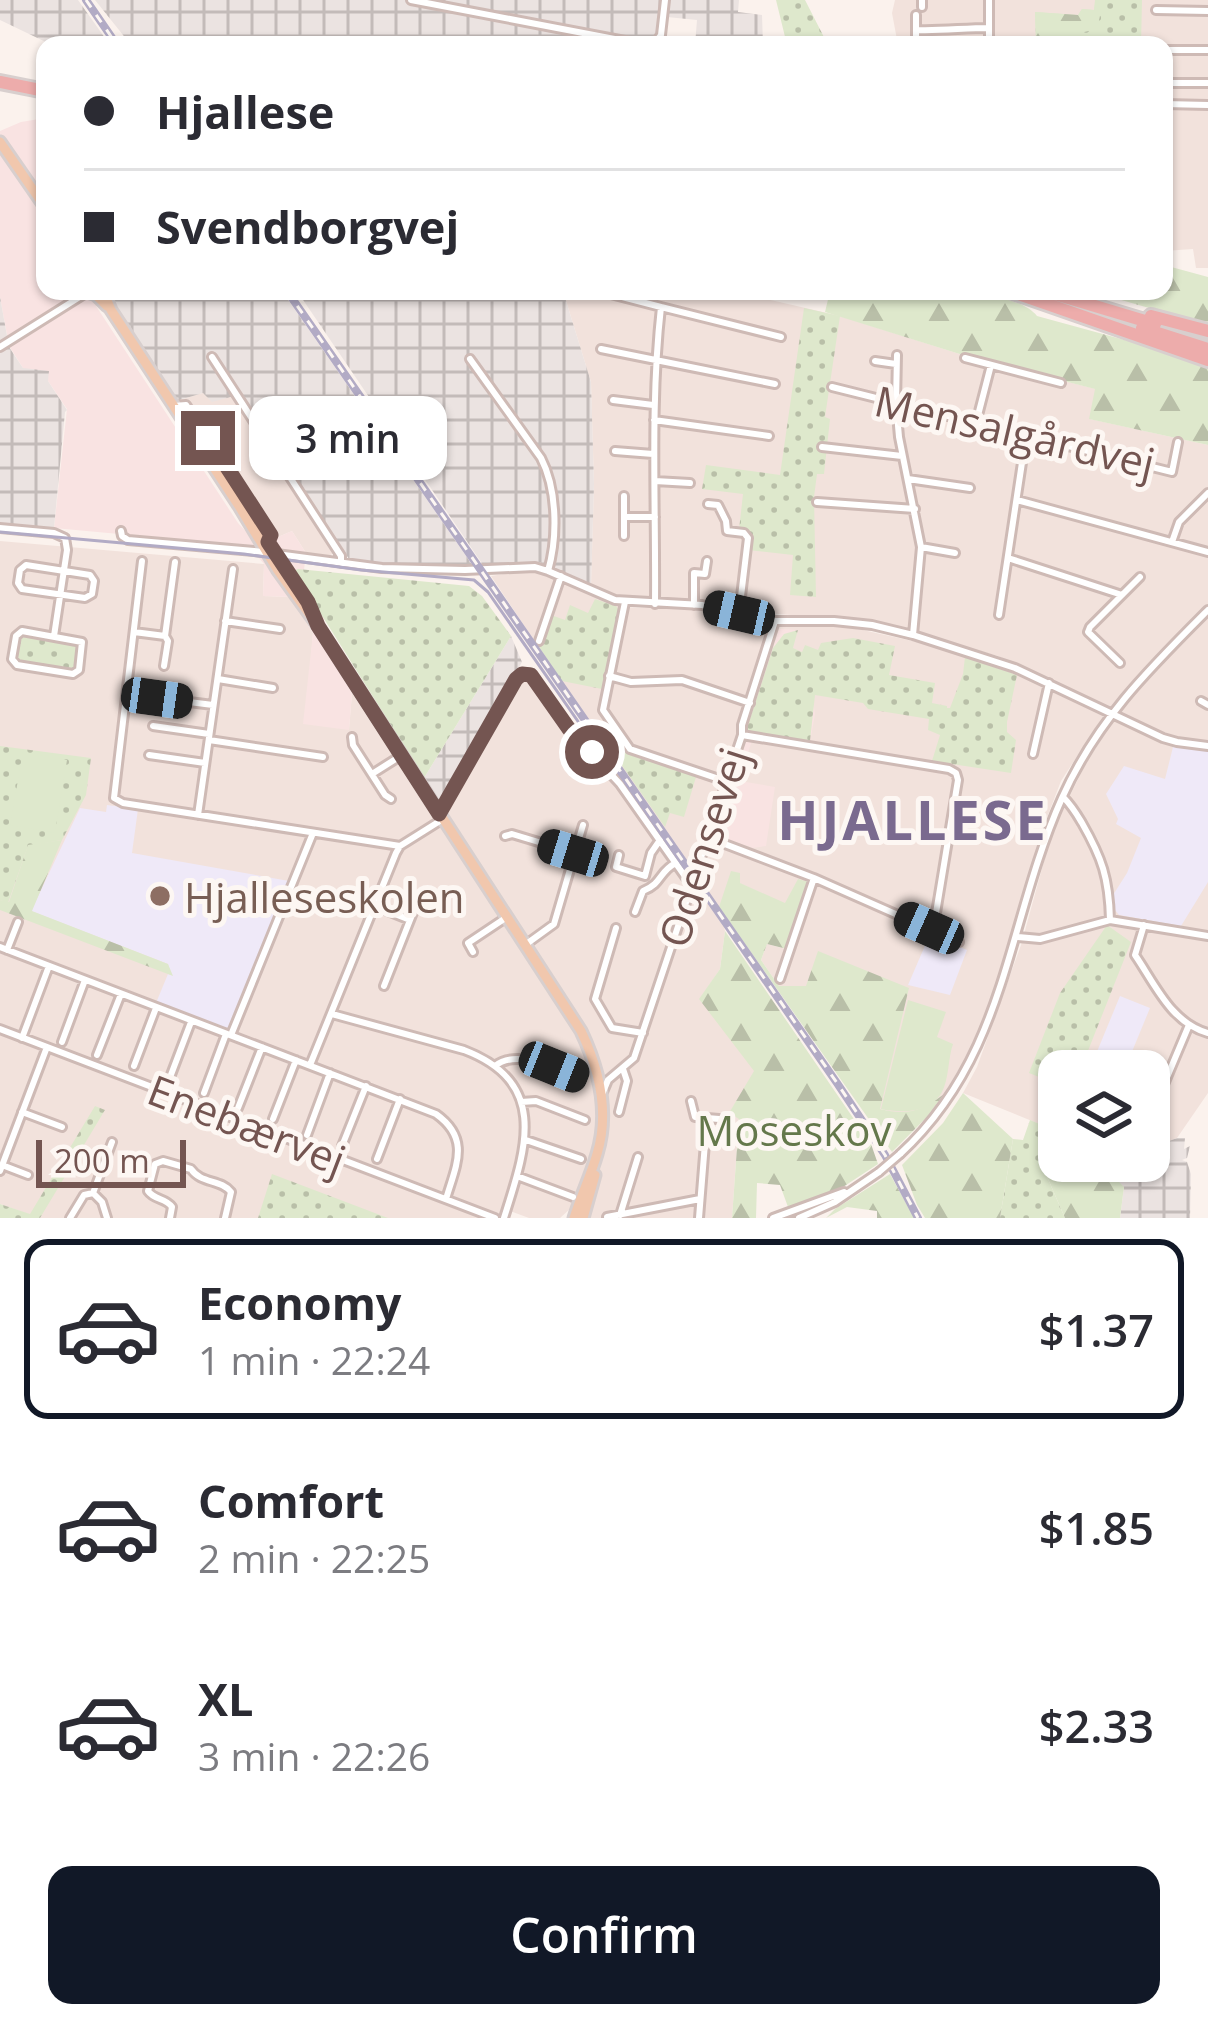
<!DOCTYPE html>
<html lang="en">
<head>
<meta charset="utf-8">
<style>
	:root { --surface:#fff; --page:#f7f7f7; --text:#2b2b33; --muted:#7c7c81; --line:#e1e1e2; --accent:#111827 }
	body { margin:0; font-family:"Open Sans",sans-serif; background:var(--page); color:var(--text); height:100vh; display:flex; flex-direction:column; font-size:45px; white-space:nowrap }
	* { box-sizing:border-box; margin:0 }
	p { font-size:39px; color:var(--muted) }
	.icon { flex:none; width:66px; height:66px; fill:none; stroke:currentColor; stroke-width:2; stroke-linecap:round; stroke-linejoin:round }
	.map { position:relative; height:1218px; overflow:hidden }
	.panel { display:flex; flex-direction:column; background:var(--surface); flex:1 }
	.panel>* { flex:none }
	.top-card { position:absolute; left:36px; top:36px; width:1137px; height:264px; border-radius:24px; box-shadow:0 3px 9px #0004; display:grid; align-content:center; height:264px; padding:0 48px; background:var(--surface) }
	.fabs { position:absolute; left:1038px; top:1050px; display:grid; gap:24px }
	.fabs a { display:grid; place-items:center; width:132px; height:132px; border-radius:24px; background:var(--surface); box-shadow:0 3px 9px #0004; font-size:60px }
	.scale { position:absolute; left:36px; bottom:30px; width:150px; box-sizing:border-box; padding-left:12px; border:6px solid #745551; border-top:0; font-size:33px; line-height:42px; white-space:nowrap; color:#745551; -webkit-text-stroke:9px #fdf7f3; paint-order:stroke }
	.end { position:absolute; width:54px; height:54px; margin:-27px; border:15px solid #745551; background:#fff; box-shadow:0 0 0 6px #fff }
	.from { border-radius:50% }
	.bubble { position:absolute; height:84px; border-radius:24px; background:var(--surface); box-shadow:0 3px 9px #0004; font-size:39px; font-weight:600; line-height:84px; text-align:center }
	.car { position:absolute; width:36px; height:72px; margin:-36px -18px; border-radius:15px; box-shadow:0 0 9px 3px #0007; background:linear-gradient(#222 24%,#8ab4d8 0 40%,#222 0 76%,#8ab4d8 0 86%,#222 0) }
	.top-card b { display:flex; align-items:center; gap:42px; height:114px; font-size:45px }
	.top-card b+b { border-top:3px solid var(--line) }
	.top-card i { width:30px; height:30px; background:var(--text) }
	ul { padding:21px 0 0; list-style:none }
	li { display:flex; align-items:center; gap:36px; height:180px; margin:0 24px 18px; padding:0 24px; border:6px solid transparent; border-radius:24px }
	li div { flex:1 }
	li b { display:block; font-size:45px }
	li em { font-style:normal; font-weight:600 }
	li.selected { border-color:var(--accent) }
	li>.icon { width:108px; height:108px; stroke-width:1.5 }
	.action { display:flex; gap:24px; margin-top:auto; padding:24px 48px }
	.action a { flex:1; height:138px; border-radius:24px; background:var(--accent); color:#fff; font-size:48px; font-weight:600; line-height:138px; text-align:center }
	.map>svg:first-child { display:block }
	.residential { fill:#f2e2dc }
	.commercial { fill:#f9e3e2 }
	.industrial { fill:url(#industrial-grid) }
	.education { fill:#efe9f8 }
	.grass { fill:url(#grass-dots) }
	.forest { fill:url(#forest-firs) }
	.garden { fill:#dee8cc }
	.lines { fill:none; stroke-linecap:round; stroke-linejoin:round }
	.minor-casing { stroke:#cebab5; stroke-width:12 }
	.major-casing { stroke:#d8cfce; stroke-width:15 }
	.highway-casing { stroke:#d8cfce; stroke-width:18 }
	.minor { stroke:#fff; stroke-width:6 }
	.major { stroke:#f1c7ad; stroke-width:9 }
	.highway { stroke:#edacab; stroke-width:12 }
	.tram { stroke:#b2abc5; stroke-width:3 }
	.rail-casing { stroke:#b2abc5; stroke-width:8 }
	.rail { stroke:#fdf7f3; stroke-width:3; stroke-dasharray:9; stroke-linecap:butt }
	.minor-bridge-casing { stroke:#cebab5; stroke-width:12; stroke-linecap:butt }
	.minor-bridge { stroke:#fff; stroke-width:6 }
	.route { stroke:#745551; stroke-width:15 }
	.education-dot { fill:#8d6e63; stroke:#fdf7f3; stroke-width:4.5 }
	.labels { text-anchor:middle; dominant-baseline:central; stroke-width:10; stroke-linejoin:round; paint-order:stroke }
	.street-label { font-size:42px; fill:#745551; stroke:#fdf7f3 }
	.education-label { font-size:42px; fill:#785e54; stroke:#fdf7f3; text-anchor:start }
	.park-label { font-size:42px; fill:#64784b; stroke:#fdf7f3 }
	.district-label { font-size:54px; font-weight:bold; letter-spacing:3px; fill:#7a6a8f; stroke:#fdf7f3 }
</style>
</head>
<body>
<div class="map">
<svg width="1208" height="1218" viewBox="0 0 1208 1218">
	<defs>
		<pattern id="industrial-grid" width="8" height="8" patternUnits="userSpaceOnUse" patternTransform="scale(3)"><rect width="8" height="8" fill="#ebe3e1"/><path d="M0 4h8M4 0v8" fill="none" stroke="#c3bbb9"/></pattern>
		<pattern id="grass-dots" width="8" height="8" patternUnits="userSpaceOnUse" patternTransform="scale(3)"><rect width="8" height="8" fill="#dee8cc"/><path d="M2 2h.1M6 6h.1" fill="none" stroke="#b9bfa8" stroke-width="1.8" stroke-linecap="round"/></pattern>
		<pattern id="forest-firs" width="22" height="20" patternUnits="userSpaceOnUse" patternTransform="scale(3)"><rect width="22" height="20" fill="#dee8cc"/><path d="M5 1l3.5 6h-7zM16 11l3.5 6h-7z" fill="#b9bfa8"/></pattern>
	</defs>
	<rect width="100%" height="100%" fill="#fbf2ed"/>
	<path class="residential" d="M895,0H1208V268H1196L1193,249L1164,251V45H898L892,13Z
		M563,291H732L840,316L966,356L1096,389L1090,419L1208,445V1093L1177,1138L1149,1149V1071H1059V1132L963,1093L977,1067L1021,945L1052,832L1085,765L1113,721L1105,707L998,656L872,621L778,614L698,601L626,598L591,587L594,484L591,382Z
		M203,393L212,401L232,396L333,553L330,556L306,553L292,531L271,540L176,401Z
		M0,541L264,564L263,596L290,597L313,633L310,670L349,729L352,693L432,817L441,801L450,807L524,676L531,679L568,733L591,755L606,748L491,576L523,571L542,573L620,607L702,610L781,626L840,625L926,644L1018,674L1104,715L1061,781L1043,828L990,1006L971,1049L944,1094L929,1106L904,1115L880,1109L806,986H779L761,960L767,944L786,949L785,904L739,883L719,907L725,931L720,969L700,999L755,1071L730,1112L739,1118L732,1218H568L571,1208L560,1218H529L510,1211L507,1218H28V1214L0,1204Z"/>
	<path class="commercial" d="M45,118V291H109L110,296L96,306L238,523L251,537L271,540L292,531L306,553L304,570L340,574L318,639L352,693L349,730L303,724L313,633L290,597L263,596L264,564L249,546L54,528L67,409L48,381L23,368L9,346L0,297V131L21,122Z
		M779,629L798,630L793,648L802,652L805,645L815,714L810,742L754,733L740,781L775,787L766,846L753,848L713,834Z"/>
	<path class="industrial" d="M0,0H78L110,45H52L0,20Z
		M95,0H739L738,12L762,15L763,45H695L697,20L667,17L662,45H601V42L566,36L564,45H131Z
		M109,291H282L473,566H408L356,563L349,559L238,395L212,402L203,393L176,401L110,296Z
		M297,291H563L591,382L594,484L591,587L557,569L539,562L483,565Z
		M0,297L9,347L23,368L49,371L48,381L67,410L65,412L54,528L0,524Z
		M511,636L522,662L441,801L424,778Z
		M1177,1138H1185L1184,1149L1190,1146L1187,1158L1182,1160L1187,1162L1191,1174L1190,1218H1120L1124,1187L1112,1176L1130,1161H1149V1149Z"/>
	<path class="education" d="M1173,747L1208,750V882L1181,926L1119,915L1115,910L1113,895L1127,873L1141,838L1116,824L1118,819L1106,794L1124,766L1165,779Z
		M107,805L138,809L132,853L289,881L229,1029L156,1003L168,974L171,975L168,964L31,911L80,808L106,812Z
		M930,934L967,950L950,995L908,985Z
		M1120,996L1150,1008L1124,1071H1089Z"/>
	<path class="grass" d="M776,0H805L828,45H787Z
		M1095,0H1142L1141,45H1072L1071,42L1036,41L1035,12L1078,15L1082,9L1094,10Z
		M804,308L840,316L825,417L830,419L824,474H817L814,497L816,597L790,595L793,555L748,550L750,543L739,530L743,494L702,489L706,465L780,475Z
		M298,569L469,586L482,596L511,636L424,778L294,571Z
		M595,599L616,606L619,610L602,689L562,681L539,647L551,615L565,620L570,605L588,613Z
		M798,630L793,648L802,652L805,645L818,650L821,643L853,638L895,646L889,675L935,683L932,703L947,706V708H950L963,674L965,657L1017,675L1007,722V732L1016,740L1011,773L932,761L940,735L928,730L929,719L868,709L863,703L815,695L810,741L749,732L747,728L773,648L784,634Z
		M22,633L80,644L77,668L74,672L17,663L15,659L18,636Z
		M0,746L91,758L86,795L62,840L28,846L8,903L0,900Z
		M624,752L696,777L684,817L670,813L665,827L616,757Z
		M1107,925L1131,942L1080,1071H1059V1085L1029,1073L1060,993Z
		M95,1106L105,1110L40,1218H0V1204L30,1214Z
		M1030,1120L1059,1132L1045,1172L1065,1218H1000L1013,1139L1023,1140Z
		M272,1174L388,1218H258Z"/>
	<path class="forest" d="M1095,4L1102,7L1097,29L1080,33L1072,42L1036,41L1035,12L1078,15L1082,9L1094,10Z
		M1164,265L1208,277V325L1090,291H1164Z
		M830,291C875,291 1009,281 1037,316L1187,357L1208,366V445L1089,419L1095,389L966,356L825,312Z
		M62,840L32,911L168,964L173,976L0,910V900L9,902L28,845Z
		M731,871L740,873V883L785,903L798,879L809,882L787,949L767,944L761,960L779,986H806L818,951L909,988L880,1109C907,1116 922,1111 944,1094L927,1117L892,1152L719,907Z
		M725,931L871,1144L878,1164L843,1187L788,1207L780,1185L757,1183L756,1218H732L739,1119L729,1113L754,1071L699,999L720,969Z
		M963,1093L1013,1139L1000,1218H925L917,1205L902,1165L943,1123Z
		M1059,1138V1161H1099L1124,1187L1120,1218H1065L1045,1172Z
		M890,1174L914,1218H877V1211L847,1207L826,1218L835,1209Z"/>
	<path class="garden" d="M23,752L67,760L55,833L10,825Z
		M908,1000L946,1012L937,1037L953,1044C948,1058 949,1079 942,1092C930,1114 901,1113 881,1109Z"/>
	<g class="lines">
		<defs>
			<path id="minor" d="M411,0L646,45L655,43L661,35L665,0
				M922,7V0
				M1156,10L1208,11
				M916,30C941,31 964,28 989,28
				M916,36V15
				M989,45V0
				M1164,50H1208
				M1164,83H1208
				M1164,104L1208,105
				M44,183L45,185
				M599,291L661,307C650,405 656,504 655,604
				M661,307L781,337
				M0,347L86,293
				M601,349L775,384
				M897,355L896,403L899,437L921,547L913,635
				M212,357L341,556V563
				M965,358L1061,383
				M470,359L541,458C557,489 558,536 548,571
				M875,361L896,364
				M832,387L1172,472L1178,442
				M613,400L653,405
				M174,406L186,405L271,535L268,542
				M654,420L769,436
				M976,423L991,365
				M822,447L902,456
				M615,451L653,454
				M908,479L970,488
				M655,481L690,483
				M624,496V536
				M1017,500L1208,552
				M817,502L915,509
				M708,504L718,505L726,521L727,531L744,533L748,538L739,613
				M624,517H655
				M0,528L54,533L65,538L67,550L54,636
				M121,531L122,536L128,540L254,551L382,568L465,570L535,567L548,571L615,600L702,605L775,621H834L872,625L913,635L1015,668L1163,738L1177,742L1208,746
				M1172,542L1179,522L1208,493
				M921,547L955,553
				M1008,558L1122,595L1090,627L1088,632L1120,663
				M142,561L114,798L123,803L400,846
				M26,565L90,575L94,581L92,594L85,598L22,589L18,583L20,570Z
				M1122,595L1140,577
				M625,602L603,710L630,749L725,781
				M694,605V573L705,574L707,561
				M999,615L1026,436
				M225,621L280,629
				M22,631L82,642L79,670L73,674L17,665L12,659L16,636Z
				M134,632L165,636L175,562
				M539,641L561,576
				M164,666L168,641L165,636
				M609,676L631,682L682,680L750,703
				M218,679L273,688
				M157,698L213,705
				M1201,701L1208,705
				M153,726L209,734
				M742,735L949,769L956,773L958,780L933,931
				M352,737L353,745L385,795L391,799
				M209,740L323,757
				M1033,754L1049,683
				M149,755L205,763
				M372,774L402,755
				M1064,798C1072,806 1076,813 1082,823C1102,858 1109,878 1110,920
				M439,814L516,679L522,673H528L569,729L620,784L689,882
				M198,815L233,569
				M505,836L512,834L575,853
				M709,838L814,878L959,942
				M619,855L616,867L645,876L651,853L660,840
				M375,906L410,920
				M635,912L643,891C663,883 659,871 676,863
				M1144,925L1135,955C1155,984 1171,1023 1208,1033
				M616,928L595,999L612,1028L643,1033
				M1018,937L1040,939L1110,920L1208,936
				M525,945L554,924L583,825
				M0,947L436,1114C471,1139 456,1165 446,1199
				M7,950L18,922
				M473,952L468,943L507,917
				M780,979L814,878
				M384,986L414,910
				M332,1014L464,1050C551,1083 525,1151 504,1218
				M0,1029L495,1218
				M231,1035L313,833
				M22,1038L49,966
				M62,1042L85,980
				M97,1055L121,994
				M310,1065L396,853L400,846L443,819
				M134,1066L156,1008
				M495,1066C516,1049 553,1067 576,1076
				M169,1080L191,1022
				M603,1092L608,1080L634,1058L742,735V725L775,621
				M204,1093L226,1034
				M691,1101L695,1117L719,1119
				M521,1102L536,1101L585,1120
				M238,1108L262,1047
				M22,1112L62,1127
				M619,1112L627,1081L623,1069
				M273,1119L296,1060
				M1149,1120L1189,1025
				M307,1135L330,1073
				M526,1140L581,1159
				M342,1146L366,1086
				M900,1154C1008,1054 1006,923 1062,798C1097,720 1149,669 1208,610
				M377,1159L400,1099
				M2,1165L28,1175
				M0,1171L47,1047
				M517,1176L573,1197
				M93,1193L112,1142
				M620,1215L638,1157
				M607,1217L700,1199
				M70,1218L84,1195L93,1193L102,1202L107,1218
				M170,1218L172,1207C166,1198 154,1200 148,1191L155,1164L163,1161L191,1169C201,1184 221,1179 231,1192L225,1218
				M699,1218L707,1118
				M773,1218L844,1192
				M799,1218L835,1202L879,1172"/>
			<path id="major" d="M0,142L45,207
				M84,291L96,295L107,306
				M103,291L111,310L239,506L277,569L318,626L581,1031C599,1069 610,1112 597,1154C591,1175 581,1196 574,1218
				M255,523L313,615
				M583,1218L595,1175"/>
			<path id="highway" d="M0,82L45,91
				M1010,291L1208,360
				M1045,291L1155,324
				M1151,316L1208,331
				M1142,328L1208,349"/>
		</defs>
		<use href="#minor" class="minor-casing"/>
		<use href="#major" class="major-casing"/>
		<use href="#highway" class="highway-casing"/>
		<use href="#minor" class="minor"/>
		<use href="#major" class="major"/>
		<use href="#highway" class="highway"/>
		<path class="tram" d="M0,532L244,554L361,570L474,580L488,592L584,730"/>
		<defs>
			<path id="rail" d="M86,0L117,45
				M287,291L837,1083L885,1155L918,1218"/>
		</defs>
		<use href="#rail" class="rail-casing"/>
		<use href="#rail" class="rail"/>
		<defs>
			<path id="minor-bridge" d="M879,1172L900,1154"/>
		</defs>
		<use href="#minor-bridge" class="minor-bridge-casing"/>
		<use href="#minor-bridge" class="minor-bridge"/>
	</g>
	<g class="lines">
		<path class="route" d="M208,438L271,535L268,542L308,602L318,626L439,814L516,679L522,674L531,675L569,729L592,752"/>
	</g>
	<circle class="education-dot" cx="160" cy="896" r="12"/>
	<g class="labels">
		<g class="street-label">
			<text transform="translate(1015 431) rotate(13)">Mensalgårdvej</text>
			<text transform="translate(703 847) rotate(-72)">Odensevej</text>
			<text transform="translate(247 1124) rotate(21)">Enebærvej</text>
		</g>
		<g class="education-label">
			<text x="184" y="896">Hjalleseskolen</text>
		</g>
		<g class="park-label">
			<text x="794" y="1129">Moseskov</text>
		</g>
		<g class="district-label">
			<text x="913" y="819">HJALLESE</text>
		</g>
	</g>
</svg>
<div class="fabs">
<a><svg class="icon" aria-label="layers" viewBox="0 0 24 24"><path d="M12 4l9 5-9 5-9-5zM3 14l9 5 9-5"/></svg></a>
</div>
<div class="scale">200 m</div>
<i class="end from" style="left:592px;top:752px"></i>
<i class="end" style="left:208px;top:438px"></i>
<div class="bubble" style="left:249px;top:396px;width:198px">3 min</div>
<i class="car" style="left:739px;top:613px;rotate:283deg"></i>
<i class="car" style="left:157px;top:698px;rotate:98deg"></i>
<i class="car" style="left:573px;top:853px;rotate:287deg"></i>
<i class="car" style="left:929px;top:928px;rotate:294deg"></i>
<i class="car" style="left:554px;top:1067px;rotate:112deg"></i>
<div class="top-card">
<b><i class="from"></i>Hjallese</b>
<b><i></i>Svendborgvej</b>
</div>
</div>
<section class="panel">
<ul>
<li class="selected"><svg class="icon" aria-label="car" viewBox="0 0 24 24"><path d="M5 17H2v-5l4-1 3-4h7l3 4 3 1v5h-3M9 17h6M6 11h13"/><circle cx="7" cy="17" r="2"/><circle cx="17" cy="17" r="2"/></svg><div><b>Economy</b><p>1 min · 22:24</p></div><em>$1.37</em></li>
<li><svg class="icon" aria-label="car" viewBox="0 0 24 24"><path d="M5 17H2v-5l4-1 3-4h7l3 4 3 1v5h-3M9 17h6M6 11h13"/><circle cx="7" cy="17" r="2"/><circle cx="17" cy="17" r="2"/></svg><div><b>Comfort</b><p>2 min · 22:25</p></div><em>$1.85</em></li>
<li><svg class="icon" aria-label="car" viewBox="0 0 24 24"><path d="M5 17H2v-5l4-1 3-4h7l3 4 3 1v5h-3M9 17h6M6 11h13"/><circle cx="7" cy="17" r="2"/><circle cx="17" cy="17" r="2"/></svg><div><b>XL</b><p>3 min · 22:26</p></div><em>$2.33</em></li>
</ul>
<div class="action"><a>Confirm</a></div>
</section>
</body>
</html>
